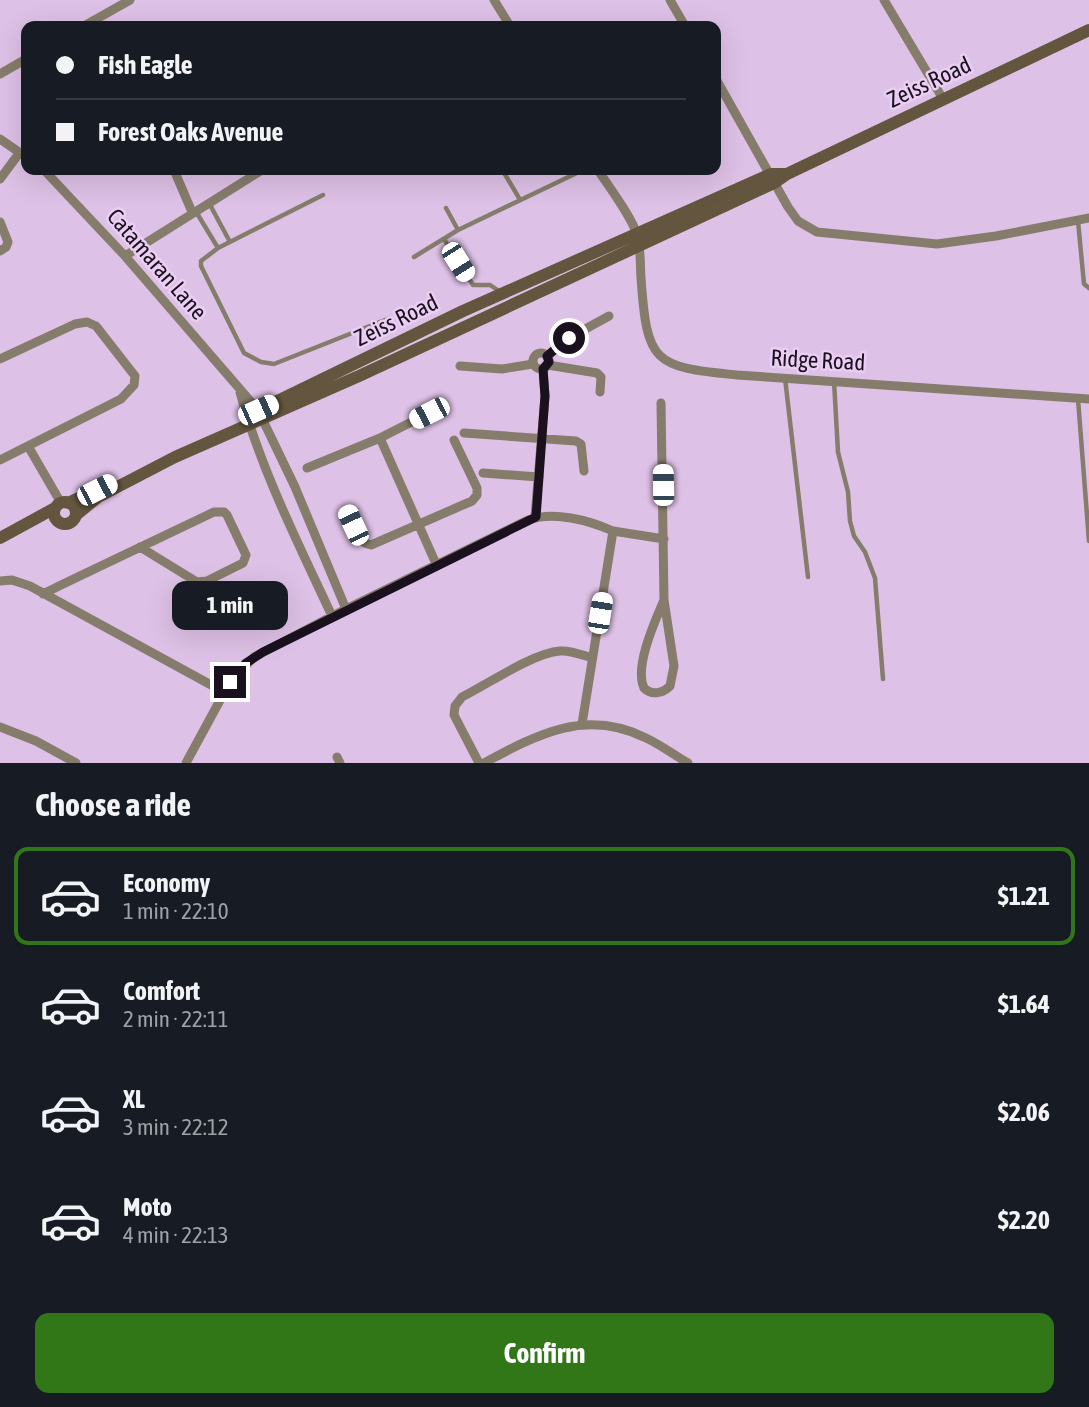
<!DOCTYPE html>
<html lang="en">
<head>
<meta charset="utf-8">
<style>
	:root { --surface:#171b24; --page:#20242c; --text:#f1f3f6; --muted:#9ea1a6; --line:#363941; --accent:#317617 }
	body { margin:0; font-family:"Asap Condensed",sans-serif; background:var(--page); color:var(--text); height:100vh; display:flex; flex-direction:column; font-size:26px; white-space:nowrap }
	* { box-sizing:border-box; margin:0 }
	p { font-size:23px; color:var(--muted) }
	.icon { flex:none; width:38px; height:38px; fill:none; stroke:currentColor; stroke-width:2; stroke-linecap:round; stroke-linejoin:round }
	.map { position:relative; height:763px; overflow:hidden }
	.side { display:flex; flex-direction:column; background:var(--surface); flex:1 }
	.side>* { flex:none }
	.banner { position:absolute; left:21px; top:21px; width:700px; height:154px; border-radius:14px; box-shadow:0 7px 28px #0002; display:grid; align-content:center; height:154px; padding:0 35px; background:var(--surface) }
	.end { position:absolute; width:32px; height:32px; margin:-16px; border:9px solid #1b111e; background:#fff; box-shadow:0 0 0 4px #fff }
	.from { border-radius:50% }
	.bubble { position:absolute; height:49px; border-radius:14px; background:var(--surface); box-shadow:0 7px 28px #0002; font-size:23px; font-weight:700; line-height:49px; text-align:center }
	.car { position:absolute; width:21px; height:42px; margin:-21px -10px; border-radius:9px; box-shadow:0 0 5px 2px #0007; background:linear-gradient(#fff 24%,#345 0 40%,#fff 0 76%,#345 0 86%,#fff 0) }
	.banner b { display:flex; align-items:center; gap:24px; height:66px; font-size:26px }
	.banner b+b { border-top:2px solid var(--line) }
	.banner i { width:18px; height:18px; background:var(--text) }
	ul { padding:0; list-style:none }
	li { display:flex; align-items:center; gap:21px; height:98px; margin:0 14px 10px; padding:0 21px; border:4px solid transparent; border-radius:14px }
	li div { flex:1 }
	li b { display:block; font-size:26px }
	li em { font-style:normal; font-weight:700 }
	li.selected { border-color:var(--accent) }
	li>.icon { width:63px; height:63px; stroke-width:1.5 }
	h2 { padding:0 35px; font-size:32px; line-height:84px }
	.action { display:flex; gap:14px; margin-top:auto; padding:14px 35px }
	.action a { flex:1; height:80px; border-radius:14px; background:var(--accent); color:#fff; font-size:28px; font-weight:700; line-height:80px; text-align:center }
	.map>svg:first-child { display:block }
	.lines { fill:none; stroke-linecap:round; stroke-linejoin:round }
	.lane { stroke:#867c6c; stroke-width:4.5 }
	.street { stroke:#867c6c; stroke-width:9 }
	.secondary { stroke:#64563e; stroke-width:12 }
	.route { stroke:#1b111e; stroke-width:9 }
	.labels { text-anchor:middle; dominant-baseline:central; stroke-width:5; stroke-linejoin:round; paint-order:stroke }
	.street-label { font-size:23px; fill:#1b111e; stroke:#ebcef3 }
</style>
</head>
<body>
<div class="map">
<svg width="1089" height="763" viewBox="0 0 1089 763">
	<rect width="100%" height="100%" fill="#dec1e6"/>
	<g class="lines">
		<path class="lane" d="M503,171L519,198
			M323,195L218,248L201,261V266L244,353L261,362L274,364L390,318
			M209,203L230,242
			M446,208L458,230
			M195,210L218,248
			M1078,221L1084,284L1089,288
			M444,239L473,285H490L499,291
			M414,257L458,230L583,170
			M785,378L808,577
			M834,381L838,452L848,492L850,521L854,536L865,552L875,578L883,679
			M1078,399L1089,541"/>
		<path class="street" d="M494,0L510,26
			M670,0L685,26
			M884,0L943,99
			M84,26L130,0
			M0,74L26,59
			M716,79L788,207L798,221L817,232L937,244L996,236L1089,218
			M0,139L26,157
			M44,170L125,256L258,410L295,487L346,609
			M174,170L192,212
			M598,170C609,187 632,217 637,235C641,248 640,264 641,278C647,363 653,367 737,375L1089,399
			M0,179L20,152
			M0,222L8,242L6,247L0,251
			M125,256L262,170
			M533 361a8 8 0 1 1 16 0a8 8 0 1 1-16 0Z
			M547,356L569,338L609,316
			M0,359L75,324L87,322L96,326L135,376L134,385L121,399L0,460
			M548,365L597,373L601,377L600,392
			M460,366L502,369L533,364
			M240,392C260,468 299,545 332,616
			M661,403L664,600L674,666L670,686C663,693 652,696 644,688C634,667 655,621 664,600
			M464,433L576,441L581,444L584,471
			M380,438L437,566
			M28,446L61,503
			M307,468L380,438L429,413
			M483,473L539,477
			M346,510C352,523 356,543 371,545L472,501L477,495V488L454,440
			M535,517L545,396L543,369
			M613,531L664,539
			M0,581L12,580L30,586L224,692
			M43,594L61,585L214,512H224L227,515L246,555L243,563L207,581L197,582L140,547
			M0,727L36,741L76,763
			M337,757L340,763
			M186,763L230,682L254,657L346,609L528,520C554,511 588,520 613,531L582,724
			M479,763L454,715L455,706L462,697C488,684 533,653 560,651C571,650 582,655 592,658
			M484,763C538,734 586,708 646,738C661,745 674,755 688,763"/>
		<path class="secondary" d="M261,409L463,311L771,174H786
			M54 513a11 11 0 1 1 22 0a11 11 0 1 1-22 0Z
			M68,503L103,487
			M76,515L98,497L175,457L359,376L774,183L787,174L1089,30
			M0,538L55,508"/>
	</g>
	<g class="lines">
		<path class="route" d="M230,682L246,663L263,652L536,517L545,396L543,369L549,362L547,356L569,338"/>
	</g>
	<g class="labels">
		<g class="street-label">
			<text transform="translate(929 82) rotate(-25)">Zeiss Road</text>
			<text transform="translate(157 264) rotate(49)">Catamaran Lane</text>
			<text transform="translate(396 320) rotate(-26)">Zeiss Road</text>
			<text transform="translate(818 360) rotate(3)">Ridge Road</text>
		</g>
	</g>
</svg>
<i class="end from" style="left:569px;top:338px"></i>
<i class="end" style="left:230px;top:682px"></i>
<div class="bubble" style="left:172px;top:581px;width:116px">1 min</div>
<i class="car" style="left:458px;top:262px;rotate:148deg"></i>
<i class="car" style="left:258px;top:410px;rotate:66deg"></i>
<i class="car" style="left:429px;top:413px;rotate:243deg"></i>
<i class="car" style="left:663px;top:485px;rotate:359deg"></i>
<i class="car" style="left:97px;top:490px;rotate:63deg"></i>
<i class="car" style="left:353px;top:525px;rotate:335deg"></i>
<i class="car" style="left:600px;top:613px;rotate:9deg"></i>
<div class="banner">
<b><i class="from"></i>Fish Eagle</b>
<b><i></i>Forest Oaks Avenue</b>
</div>
</div>
<section class="side">
<h2>Choose a ride</h2>
<ul>
<li class="selected"><svg class="icon" aria-label="car" viewBox="0 0 24 24"><path d="M5 17H2v-5l4-1 3-4h7l3 4 3 1v5h-3M9 17h6M6 11h13"/><circle cx="7" cy="17" r="2"/><circle cx="17" cy="17" r="2"/></svg><div><b>Economy</b><p>1 min · 22:10</p></div><em>$1.21</em></li>
<li><svg class="icon" aria-label="car" viewBox="0 0 24 24"><path d="M5 17H2v-5l4-1 3-4h7l3 4 3 1v5h-3M9 17h6M6 11h13"/><circle cx="7" cy="17" r="2"/><circle cx="17" cy="17" r="2"/></svg><div><b>Comfort</b><p>2 min · 22:11</p></div><em>$1.64</em></li>
<li><svg class="icon" aria-label="car" viewBox="0 0 24 24"><path d="M5 17H2v-5l4-1 3-4h7l3 4 3 1v5h-3M9 17h6M6 11h13"/><circle cx="7" cy="17" r="2"/><circle cx="17" cy="17" r="2"/></svg><div><b>XL</b><p>3 min · 22:12</p></div><em>$2.06</em></li>
<li><svg class="icon" aria-label="car" viewBox="0 0 24 24"><path d="M5 17H2v-5l4-1 3-4h7l3 4 3 1v5h-3M9 17h6M6 11h13"/><circle cx="7" cy="17" r="2"/><circle cx="17" cy="17" r="2"/></svg><div><b>Moto</b><p>4 min · 22:13</p></div><em>$2.20</em></li>
</ul>
<div class="action"><a>Confirm</a></div>
</section>
</body>
</html>
